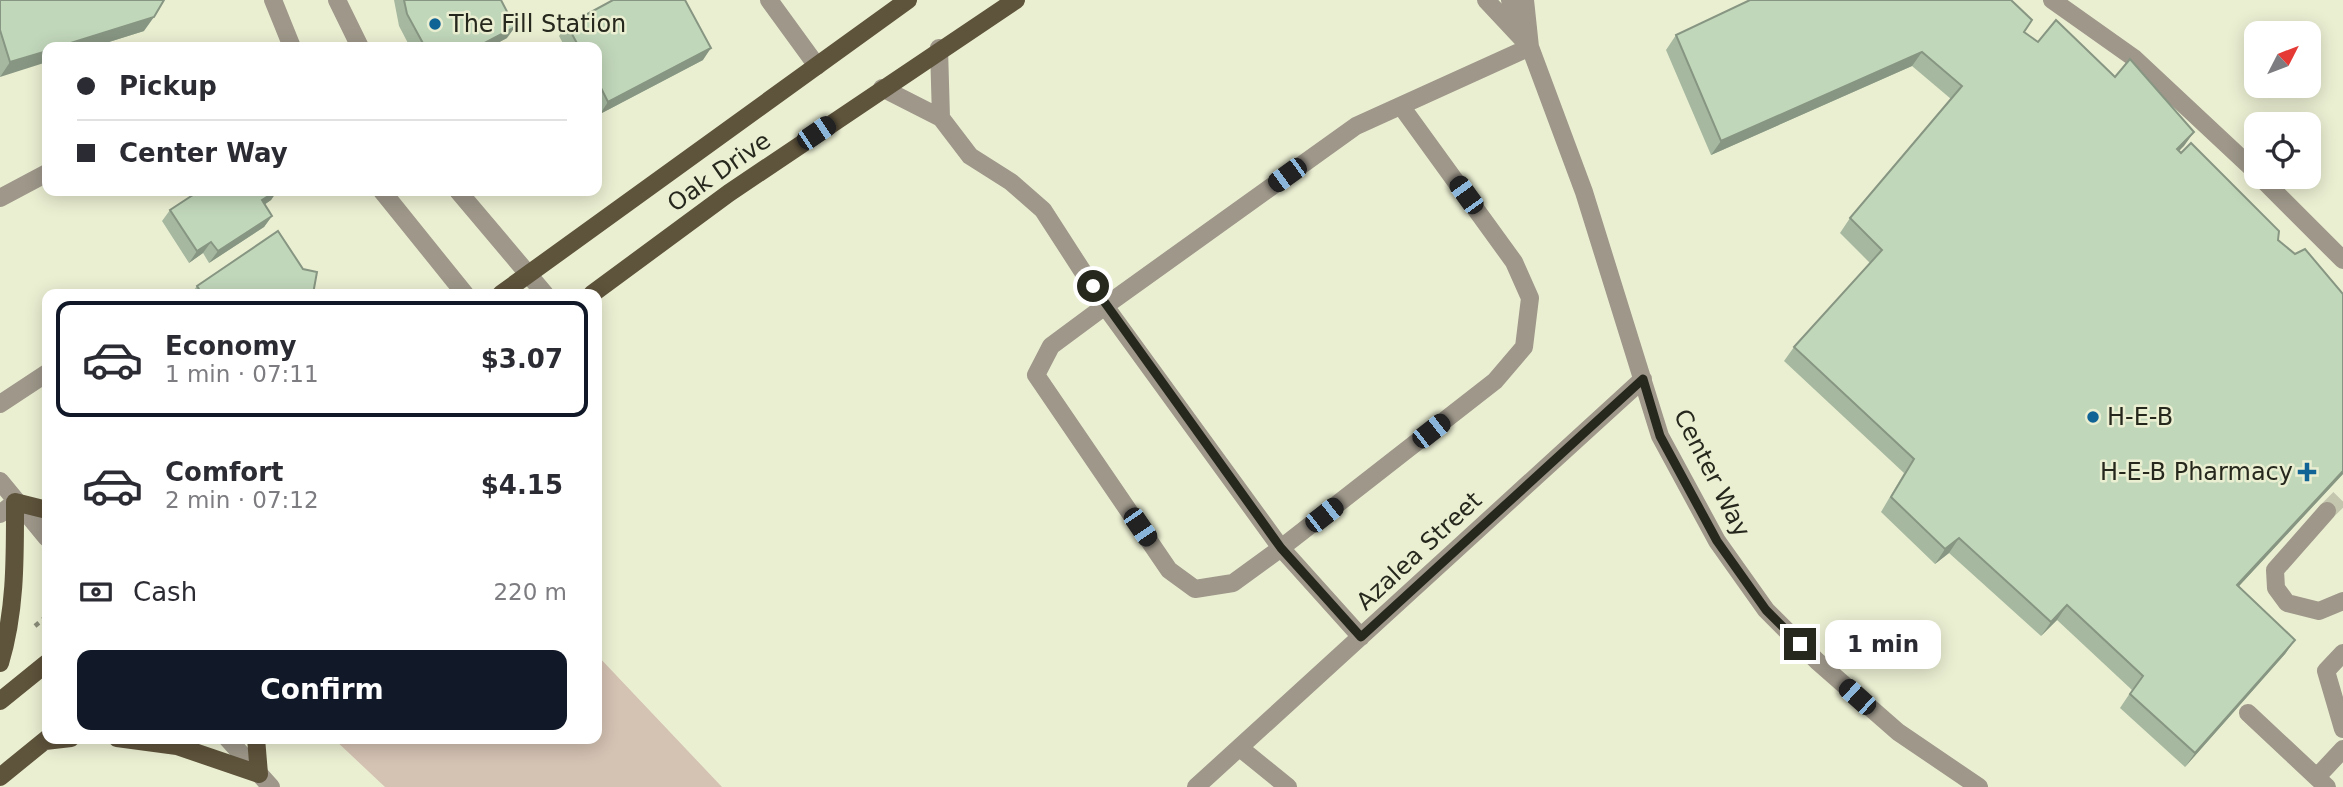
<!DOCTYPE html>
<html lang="en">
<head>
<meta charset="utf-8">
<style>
	:root { --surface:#fff; --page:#f2f2f3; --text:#2b2b33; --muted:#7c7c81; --line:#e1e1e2; --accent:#111827 }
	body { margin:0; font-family:"DejaVu Sans",sans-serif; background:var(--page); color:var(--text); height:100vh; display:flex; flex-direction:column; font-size:26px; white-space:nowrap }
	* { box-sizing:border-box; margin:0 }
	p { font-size:23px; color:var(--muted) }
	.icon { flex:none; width:38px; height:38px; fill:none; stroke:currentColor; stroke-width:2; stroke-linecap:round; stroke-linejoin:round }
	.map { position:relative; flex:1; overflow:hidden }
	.side { position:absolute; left:42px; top:289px; width:560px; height:455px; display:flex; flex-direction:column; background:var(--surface); border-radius:14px; box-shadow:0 4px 18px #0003 }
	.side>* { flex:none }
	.guide { position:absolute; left:42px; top:42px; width:560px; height:154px; border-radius:14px; box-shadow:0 4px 18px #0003; display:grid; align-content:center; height:154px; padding:0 35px; background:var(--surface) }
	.needle { width:46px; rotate:48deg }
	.controls { position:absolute; left:2244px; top:21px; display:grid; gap:14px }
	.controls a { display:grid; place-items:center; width:77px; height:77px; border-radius:14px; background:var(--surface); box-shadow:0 4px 18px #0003; font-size:35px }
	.end { position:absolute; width:32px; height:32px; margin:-16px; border:9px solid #27281d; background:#fff; box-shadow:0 0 0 4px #fff }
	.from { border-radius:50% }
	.bubble { position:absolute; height:49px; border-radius:14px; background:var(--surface); box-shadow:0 4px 18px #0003; font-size:23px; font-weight:800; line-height:49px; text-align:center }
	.car { position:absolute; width:21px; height:42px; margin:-21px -10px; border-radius:9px; box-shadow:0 0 5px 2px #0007; background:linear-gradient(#222 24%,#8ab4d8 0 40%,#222 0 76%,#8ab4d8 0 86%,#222 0) }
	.guide b { display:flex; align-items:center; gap:24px; height:66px; font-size:26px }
	.guide b+b { border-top:2px solid var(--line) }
	.guide i { width:18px; height:18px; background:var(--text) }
	ul { padding:12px 0 0; list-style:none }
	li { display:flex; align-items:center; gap:21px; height:116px; margin:0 14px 10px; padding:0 21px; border:4px solid transparent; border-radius:14px }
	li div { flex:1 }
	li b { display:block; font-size:26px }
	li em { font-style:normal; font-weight:800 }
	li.current { border-color:var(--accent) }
	li>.icon { width:63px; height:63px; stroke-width:1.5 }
	.pay { display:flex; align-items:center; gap:18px; height:77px; padding:0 35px; font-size:26px }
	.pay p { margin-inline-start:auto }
	.primary-button { display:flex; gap:14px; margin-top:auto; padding:14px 35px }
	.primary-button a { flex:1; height:80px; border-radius:14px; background:var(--accent); color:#fff; font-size:28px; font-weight:800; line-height:80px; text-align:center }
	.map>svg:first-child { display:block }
	.green { fill:#d4c2b3 }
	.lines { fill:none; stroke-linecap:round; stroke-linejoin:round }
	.minor-tunnel { stroke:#c4c7ae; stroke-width:18; stroke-dasharray:18 9; stroke-linecap:butt }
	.path { stroke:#8a8d79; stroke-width:4.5; stroke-dasharray:5 5; stroke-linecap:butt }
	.minor { stroke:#9e978a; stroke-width:18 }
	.major { stroke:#5e533b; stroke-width:18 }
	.wall { fill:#a6b9a0 }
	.shaded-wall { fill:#879682 }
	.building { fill:#c1d7ba; stroke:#879682; stroke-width:2 }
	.route { stroke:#27281d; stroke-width:9 }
	.poi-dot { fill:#0f6495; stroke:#ebefd2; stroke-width:2.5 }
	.labels { text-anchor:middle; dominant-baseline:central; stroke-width:5; stroke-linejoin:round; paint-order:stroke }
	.poi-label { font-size:24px; fill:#27281d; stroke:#ebefd2; text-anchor:start }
	.street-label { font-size:24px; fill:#27281d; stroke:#ebefd2 }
</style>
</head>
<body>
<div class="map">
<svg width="2343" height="787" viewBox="0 0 2343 787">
	<rect width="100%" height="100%" fill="#ebefd2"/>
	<path class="green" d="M597,655L722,787H385L334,739L597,738Z"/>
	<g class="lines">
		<path class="minor-tunnel" d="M2327,511L2343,495"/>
		<path class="path" d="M35,626L47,616"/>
		<path class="minor" d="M273,0L292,47
			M337,0L360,47
			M769,0L817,66
			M1486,0L1530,47
			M1510,0L1523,31
			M1525,0L1530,47L1584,192L1660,436L1717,541L1766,610L1817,661L1898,732L1979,787
			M2052,0L2134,58L2256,172
			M939,48L941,118
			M882,88L941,118L970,156L1011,182L1043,210L1105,306L1051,346L1036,375L1169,570L1195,589L1233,583L1281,548L1361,637
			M1401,106L1514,262L1530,298L1524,347L1495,381L1281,548L1105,306L1356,126L1530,47
			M2260,177L2343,260
			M382,191L465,294
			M458,191L545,294
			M0,198L47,173
			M0,404L47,373
			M0,481L47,538
			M2327,511L2275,570L2276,588L2287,603L2319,611L2343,601
			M0,514L15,502
			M2343,653L2326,671L2343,729
			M2248,713L2327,787
			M227,738L271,787
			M1240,748L1288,787
			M2317,777L2343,749
			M1196,787L1643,379"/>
		<path class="major" d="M501,294L908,0
			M592,294L729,193L1016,0
			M0,663C16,611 15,555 15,502L47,510
			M0,701L47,663
			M117,738L177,746L259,774L256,738
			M45,741L71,738
			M0,777L48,738"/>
	</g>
	<path class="wall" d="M0,0L144,31L93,47H47L0,77Z
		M394,0H501L507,38L490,47H410L399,26Z
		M567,25L703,60L600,114L597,107V47H565L559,36Z
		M2024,32L2038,42L2115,77L2194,132L2179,151L2278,240L2343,294V474L2239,586L2295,640L2285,654L2185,767L2120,708L2132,690L2057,620L2041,636L1949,553L1935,564L1881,512L1904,473L1784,361L1794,347L1870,263L1840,233L1850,218L1951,99L1912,66L1711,155L1666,50L1676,35Z
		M199,191H277L271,200L265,204L272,216L264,227L209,263L203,253L189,263L162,221L170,210Z
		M197,286L313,294H191Z"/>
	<path class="shaded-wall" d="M154,17L144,31L93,47H58Z
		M515,27L507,38L490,47H477Z
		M711,48L703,60L600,114L608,102Z
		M47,51V62L0,77L10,62Z
		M1922,52L1912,66L1711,155L1721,141Z
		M2194,132L2184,146L2167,163L2177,149Z
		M276,191H277L271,200L254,212L262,200Z
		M272,216L264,227L209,263L218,251Z
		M211,242L203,253L189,263L197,251Z
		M2343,471V474L2227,599L2237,585Z
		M1959,538L1949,553L1935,564L1945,549Z
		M2067,605L2057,620L2041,636L2051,622Z
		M2295,640L2285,654L2185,767L2195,753Z"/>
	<path class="building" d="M0,0H164L154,17L58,47H47V51L10,62L0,30Z
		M404,0H501L515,27L477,47H425L407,14Z
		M613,0H685L711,48L608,102L597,80V47H579L567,25Z
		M1750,0H2011L2032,20L2024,32L2038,42L2056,20L2115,77L2130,59L2194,132L2177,149L2181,153L2191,143L2279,231L2278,240L2295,254L2305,249L2343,294V471L2237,585L2295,640L2195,753L2130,694L2143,676L2067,605L2051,622L1959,538L1945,549L1891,497L1914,459L1794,347L1882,250L1850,218L1962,86L1922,52L1721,141L1676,35Z
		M199,191H276L262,200L272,216L218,251L211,242L197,251L170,210Z
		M278,231L303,269L317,272L313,294H202L197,286Z"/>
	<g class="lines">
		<path class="route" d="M1093,286L1281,548L1361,637L1643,379L1660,436L1717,541L1766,610L1800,644"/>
	</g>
	<g class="poi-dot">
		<circle cx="435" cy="24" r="7"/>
		<circle cx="2093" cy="417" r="7"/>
		<path d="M2303.5 461.5h7v7h7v7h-7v7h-7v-7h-7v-7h7z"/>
	</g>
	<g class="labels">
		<g class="poi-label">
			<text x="449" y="24">The Fill Station</text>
			<text x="2107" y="417">H-E-B</text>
			<text x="2293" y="472" text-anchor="end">H-E-B Pharmacy</text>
		</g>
		<g class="street-label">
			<text transform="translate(719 172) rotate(-35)">Oak Drive</text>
			<text transform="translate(1712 473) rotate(63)">Center Way</text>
			<text transform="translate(1419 551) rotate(-43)">Azalea Street</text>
		</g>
	</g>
</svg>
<div class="controls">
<a><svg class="needle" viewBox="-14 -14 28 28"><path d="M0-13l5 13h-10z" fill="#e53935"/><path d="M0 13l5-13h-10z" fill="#7c7c81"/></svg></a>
<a><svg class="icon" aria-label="locate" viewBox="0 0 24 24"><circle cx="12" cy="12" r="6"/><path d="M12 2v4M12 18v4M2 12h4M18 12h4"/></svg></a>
</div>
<i class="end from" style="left:1093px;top:286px"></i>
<i class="end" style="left:1800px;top:644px"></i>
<div class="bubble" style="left:1825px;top:620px;width:116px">1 min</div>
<i class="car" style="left:816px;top:133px;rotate:56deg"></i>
<i class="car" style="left:1287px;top:175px;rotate:234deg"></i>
<i class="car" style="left:1466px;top:195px;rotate:324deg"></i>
<i class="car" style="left:1431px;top:431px;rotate:52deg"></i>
<i class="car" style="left:1324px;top:515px;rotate:52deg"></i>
<i class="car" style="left:1140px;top:527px;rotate:146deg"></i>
<i class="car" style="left:1857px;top:697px;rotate:312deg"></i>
<div class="guide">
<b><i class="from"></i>Pickup</b>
<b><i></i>Center Way</b>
</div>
<section class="side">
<ul>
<li class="current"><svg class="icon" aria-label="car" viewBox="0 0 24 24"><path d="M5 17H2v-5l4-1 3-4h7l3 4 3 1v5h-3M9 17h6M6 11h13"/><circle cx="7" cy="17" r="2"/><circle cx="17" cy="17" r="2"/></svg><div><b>Economy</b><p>1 min · 07:11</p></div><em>$3.07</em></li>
<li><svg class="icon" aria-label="car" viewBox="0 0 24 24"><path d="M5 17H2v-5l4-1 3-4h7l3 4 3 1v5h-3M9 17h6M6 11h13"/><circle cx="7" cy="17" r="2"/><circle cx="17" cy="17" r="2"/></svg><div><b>Comfort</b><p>2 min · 07:12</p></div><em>$4.15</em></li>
</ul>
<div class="pay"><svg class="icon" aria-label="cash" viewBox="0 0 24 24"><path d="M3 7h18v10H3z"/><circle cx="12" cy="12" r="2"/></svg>Cash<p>220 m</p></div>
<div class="primary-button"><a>Confirm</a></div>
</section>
</div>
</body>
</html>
